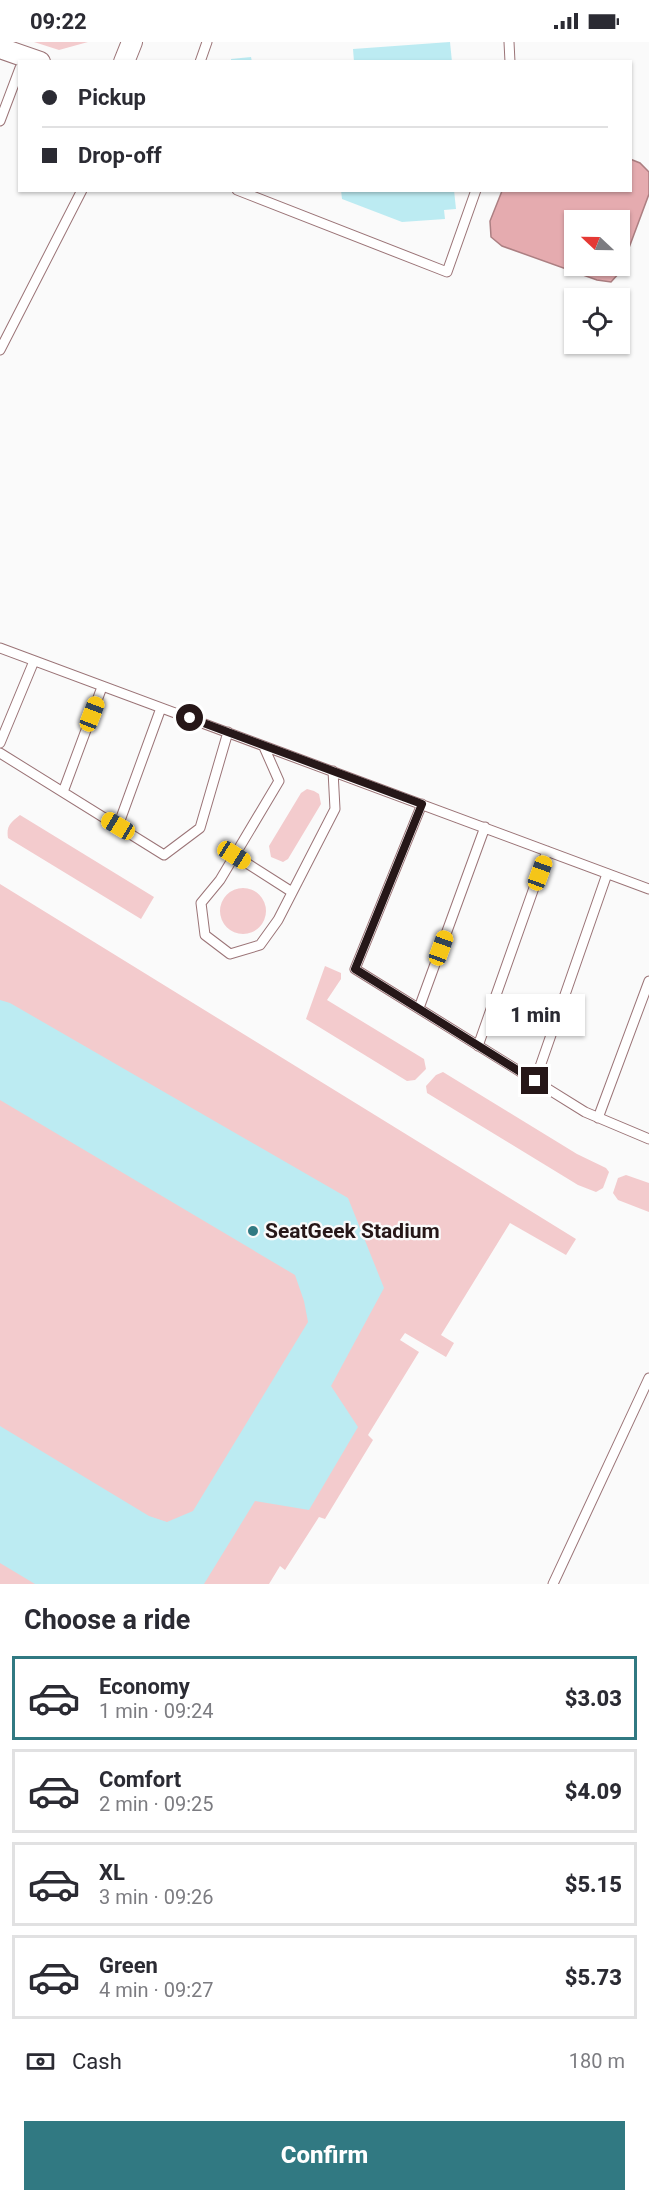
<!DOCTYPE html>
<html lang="en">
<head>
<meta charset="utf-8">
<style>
	:root { --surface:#fff; --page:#f7f7f7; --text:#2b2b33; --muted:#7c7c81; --line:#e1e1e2; --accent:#317982 }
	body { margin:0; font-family:Roboto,sans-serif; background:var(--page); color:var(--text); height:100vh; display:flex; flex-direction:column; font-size:22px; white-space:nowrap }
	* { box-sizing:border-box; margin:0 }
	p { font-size:20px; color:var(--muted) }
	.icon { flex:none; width:33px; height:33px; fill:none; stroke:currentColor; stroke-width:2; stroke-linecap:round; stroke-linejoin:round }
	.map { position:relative; height:1542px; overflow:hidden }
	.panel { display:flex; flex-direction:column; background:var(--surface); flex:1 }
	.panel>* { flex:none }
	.top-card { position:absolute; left:18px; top:18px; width:614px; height:132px; border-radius:0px; box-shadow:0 2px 4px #0004; display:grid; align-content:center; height:132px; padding:0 24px; background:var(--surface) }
	.needle { width:39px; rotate:292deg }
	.controls { position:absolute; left:564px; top:168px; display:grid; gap:12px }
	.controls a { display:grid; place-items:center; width:66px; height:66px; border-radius:0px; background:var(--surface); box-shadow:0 2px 4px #0004; font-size:30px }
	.end { position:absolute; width:27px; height:27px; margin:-14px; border:8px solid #261718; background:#fff; box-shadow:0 0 0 3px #fff }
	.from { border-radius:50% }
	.bubble { position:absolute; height:42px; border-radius:0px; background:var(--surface); box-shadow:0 2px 4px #0004; font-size:20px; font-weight:800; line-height:42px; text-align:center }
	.car { position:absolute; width:18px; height:36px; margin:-18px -9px; border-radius:8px; box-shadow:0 0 4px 2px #0007; background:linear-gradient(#f5c518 24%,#345 0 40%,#f5c518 0 76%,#345 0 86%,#f5c518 0) }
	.top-card b { display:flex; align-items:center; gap:21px; height:57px; font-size:22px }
	.top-card b+b { border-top:2px solid var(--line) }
	.top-card i { width:15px; height:15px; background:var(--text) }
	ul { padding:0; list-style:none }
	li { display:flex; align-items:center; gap:18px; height:84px; margin:0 12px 9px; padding:0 12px; border:3px solid var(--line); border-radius:0px }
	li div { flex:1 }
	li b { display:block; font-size:22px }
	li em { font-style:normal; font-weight:800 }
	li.on { border-color:var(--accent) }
	li>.icon { width:54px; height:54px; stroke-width:1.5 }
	h2 { padding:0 24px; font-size:27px; line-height:72px }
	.pay { display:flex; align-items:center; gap:15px; height:66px; padding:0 24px; font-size:22px }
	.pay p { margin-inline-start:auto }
	.primary-button { display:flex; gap:12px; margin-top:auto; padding:12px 24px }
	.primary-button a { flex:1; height:69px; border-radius:0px; background:var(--accent); color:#fff; font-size:24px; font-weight:800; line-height:69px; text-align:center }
	.status { display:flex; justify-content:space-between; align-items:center; height:42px; padding:0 30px; background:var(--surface); direction:ltr }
	.status svg { height:16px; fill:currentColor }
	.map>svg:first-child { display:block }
	.green { fill:#f3cbcd }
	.water { fill:#e5abaf; stroke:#ac7f82; stroke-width:1.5; fill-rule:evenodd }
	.building { fill:#bcebf2 }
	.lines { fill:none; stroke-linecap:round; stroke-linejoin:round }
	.lane-casing { stroke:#9b7477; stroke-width:11 }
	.street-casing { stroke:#9b7477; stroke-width:22 }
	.lane { stroke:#fff; stroke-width:9 }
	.street { stroke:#fff; stroke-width:20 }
	.route { stroke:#261718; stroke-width:8 }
	.poi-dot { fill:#317982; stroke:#fafafa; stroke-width:2 }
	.labels { text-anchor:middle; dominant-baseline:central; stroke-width:4.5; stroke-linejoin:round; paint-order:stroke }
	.poi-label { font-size:21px; font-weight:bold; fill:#261718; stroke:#fafafa; text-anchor:start }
</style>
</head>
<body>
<div class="status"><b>09:22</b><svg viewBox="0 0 49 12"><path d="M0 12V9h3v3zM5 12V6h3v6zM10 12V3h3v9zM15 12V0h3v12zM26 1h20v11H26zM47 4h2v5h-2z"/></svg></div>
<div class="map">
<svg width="649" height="1542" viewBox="0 0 649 1542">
	<rect width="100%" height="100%" fill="#fafafa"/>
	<path class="green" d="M34,0H88L59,8Z
		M307,747L314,749L319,752L321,762L288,817L283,820L271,815L269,804L301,751Z
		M20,773L154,855L141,877L8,796C6,784 11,780 20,773Z
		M0,842L576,1197L566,1213L510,1181L441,1293L454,1301L446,1315L405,1291L400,1298L419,1310L368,1393L373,1398L325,1477L319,1475L285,1528L280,1524L269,1542H0Z
		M220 869a23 23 0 1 1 46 0a23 23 0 1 1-46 0Z
		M325,924L341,931V937L327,958L424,1017L426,1027L415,1038L407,1039L306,977Z
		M443,1030L577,1112L606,1126L609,1130L603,1146L596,1150L578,1143L427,1051L426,1044L436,1033Z
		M626,1133L649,1141V1170L618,1158L613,1151L618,1136Z"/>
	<path class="water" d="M630,117L640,121L649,130V152L620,230L611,240L597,238L502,204L491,195L490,179L502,149L630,148ZM574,178H620V224H574Z"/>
	<path class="building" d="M450,0L452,20H354L353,7Z
		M251,15L252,20H231V17Z
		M341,148H454L456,167L444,168L445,177L402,180L342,157Z
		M0,958L10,961L348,1156L384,1246L331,1344L358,1385L309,1468L255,1459L204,1542H35L0,1521V1384L149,1474L167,1480L193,1469L308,1280L304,1259L295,1233L0,1058Z"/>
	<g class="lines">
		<defs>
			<path id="lane" d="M509,0L510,20
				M200,20L207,0
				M0,79L20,26
				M237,148L447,230L476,148
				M0,308L82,148
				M0,606L649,847
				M0,701L34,619
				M264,705L279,739L220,838L201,861L205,893L230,912L260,903L278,878L335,767L333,729
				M0,711L164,813L200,786L228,690
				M63,750L102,645
				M422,762L355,927L585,1070L649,1097
				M118,784L161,666
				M234,813L292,850
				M419,966L485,785
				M478,1004L547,809
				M535,1039L607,832
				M598,1076L649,939
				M553,1542L649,1336"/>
			<path id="street" d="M0,6L40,20
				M124,20L132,0"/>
		</defs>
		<use href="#lane" class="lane-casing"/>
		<use href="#street" class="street-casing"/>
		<use href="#lane" class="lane"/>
		<use href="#street" class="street"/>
	</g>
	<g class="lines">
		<path class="route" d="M190,676L422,762L355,927L535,1039"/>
	</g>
	<circle class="poi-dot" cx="253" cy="1189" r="6"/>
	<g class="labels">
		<g class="poi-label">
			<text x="265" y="1189">SeatGeek Stadium</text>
		</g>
	</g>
</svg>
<div class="controls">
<a><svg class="needle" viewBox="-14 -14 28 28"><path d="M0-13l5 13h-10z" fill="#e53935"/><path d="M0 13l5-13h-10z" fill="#7c7c81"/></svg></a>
<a><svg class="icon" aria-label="locate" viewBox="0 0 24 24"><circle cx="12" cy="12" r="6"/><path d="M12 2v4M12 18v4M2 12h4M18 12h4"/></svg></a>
</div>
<i class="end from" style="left:190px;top:676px"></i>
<i class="end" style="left:535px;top:1039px"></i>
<div class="bubble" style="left:486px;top:952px;width:99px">1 min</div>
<i class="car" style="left:92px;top:672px;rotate:21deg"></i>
<i class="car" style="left:118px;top:784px;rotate:301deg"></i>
<i class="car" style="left:234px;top:813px;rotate:122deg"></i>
<i class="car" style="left:540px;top:831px;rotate:20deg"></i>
<i class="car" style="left:441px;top:906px;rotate:20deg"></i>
<div class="top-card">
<b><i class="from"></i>Pickup</b>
<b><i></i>Drop-off</b>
</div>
</div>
<section class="panel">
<h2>Choose a ride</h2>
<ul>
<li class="on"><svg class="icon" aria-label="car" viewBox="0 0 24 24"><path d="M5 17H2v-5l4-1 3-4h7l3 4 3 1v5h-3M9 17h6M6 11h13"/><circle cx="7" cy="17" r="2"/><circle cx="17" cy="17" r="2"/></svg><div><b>Economy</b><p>1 min · 09:24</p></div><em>$3.03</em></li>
<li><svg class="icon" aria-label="car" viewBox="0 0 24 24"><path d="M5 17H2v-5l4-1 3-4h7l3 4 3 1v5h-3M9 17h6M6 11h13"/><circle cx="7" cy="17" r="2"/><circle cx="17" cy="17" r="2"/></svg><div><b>Comfort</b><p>2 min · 09:25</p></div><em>$4.09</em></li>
<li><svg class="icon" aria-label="car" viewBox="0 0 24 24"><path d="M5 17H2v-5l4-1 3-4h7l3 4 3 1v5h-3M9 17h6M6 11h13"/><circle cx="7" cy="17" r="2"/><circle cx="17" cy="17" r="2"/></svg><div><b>XL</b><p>3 min · 09:26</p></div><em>$5.15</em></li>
<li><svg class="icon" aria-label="car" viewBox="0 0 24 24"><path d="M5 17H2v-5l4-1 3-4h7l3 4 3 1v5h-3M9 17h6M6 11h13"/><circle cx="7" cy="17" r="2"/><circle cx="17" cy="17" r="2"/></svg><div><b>Green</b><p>4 min · 09:27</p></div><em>$5.73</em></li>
</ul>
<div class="pay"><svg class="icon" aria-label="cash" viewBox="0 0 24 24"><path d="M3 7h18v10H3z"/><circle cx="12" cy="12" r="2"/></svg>Cash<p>180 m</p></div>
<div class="primary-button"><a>Confirm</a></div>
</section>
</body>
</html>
